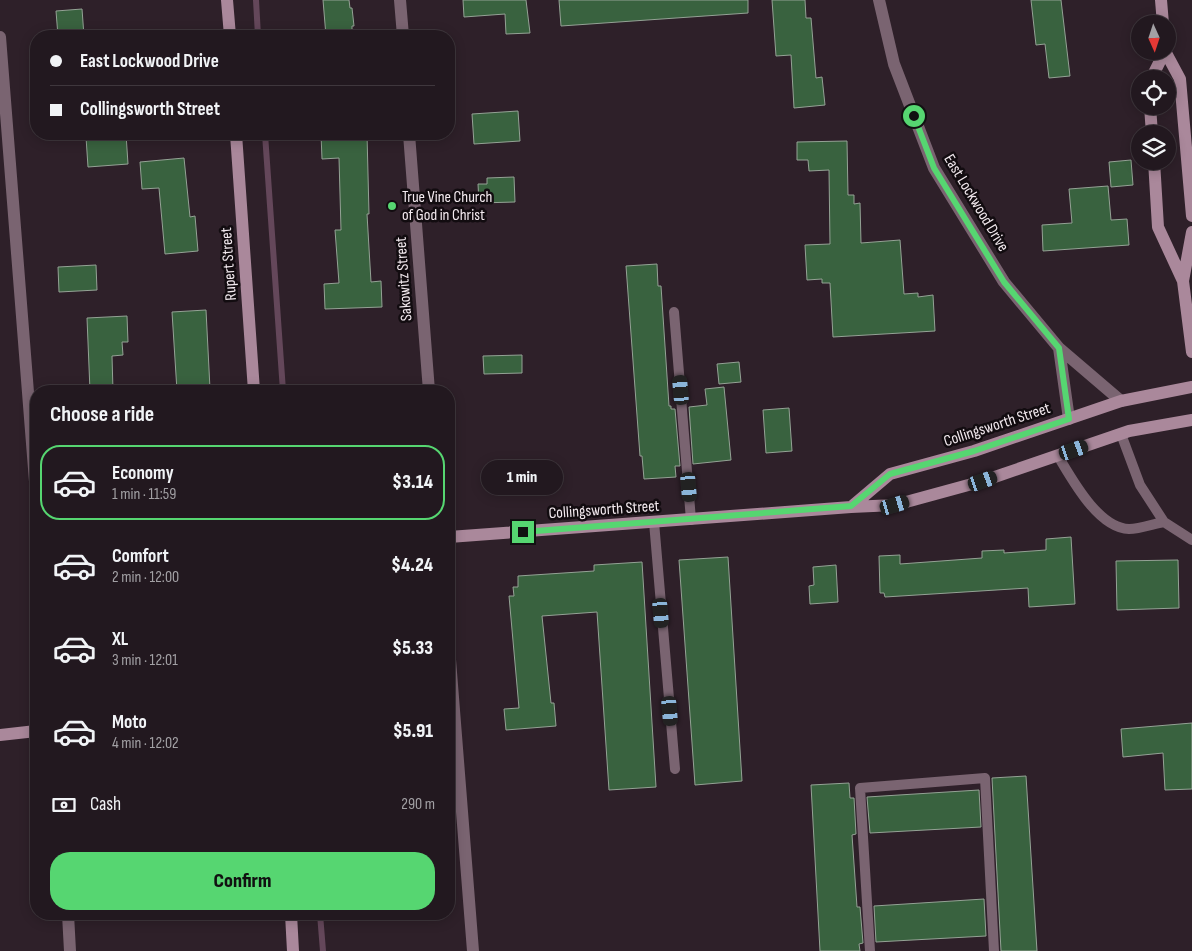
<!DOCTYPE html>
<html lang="en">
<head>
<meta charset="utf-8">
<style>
	:root { --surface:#22181f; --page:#2e252c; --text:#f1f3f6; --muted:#a2a0a4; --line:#3f373d; --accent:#56d671 }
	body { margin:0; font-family:"Sofia Sans Condensed",sans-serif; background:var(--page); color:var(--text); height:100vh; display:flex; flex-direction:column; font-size:19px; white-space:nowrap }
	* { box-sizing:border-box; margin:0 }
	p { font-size:16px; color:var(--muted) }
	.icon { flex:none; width:28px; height:28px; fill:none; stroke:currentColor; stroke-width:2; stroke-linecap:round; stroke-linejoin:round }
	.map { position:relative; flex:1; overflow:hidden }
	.panel { position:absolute; left:30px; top:385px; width:425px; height:535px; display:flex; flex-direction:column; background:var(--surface); border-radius:20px; box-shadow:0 2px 12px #0003,0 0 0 1px var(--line) }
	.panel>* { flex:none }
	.banner { position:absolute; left:30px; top:30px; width:425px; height:110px; border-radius:20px; box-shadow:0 2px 12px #0003,0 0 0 1px var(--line); display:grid; align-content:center; height:110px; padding:0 20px; background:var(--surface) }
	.needle { width:32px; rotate:177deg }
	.buttons { position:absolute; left:1131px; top:15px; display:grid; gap:10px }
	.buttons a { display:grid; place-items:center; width:45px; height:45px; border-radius:50%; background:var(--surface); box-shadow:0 2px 12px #0003,0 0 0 1px var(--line); font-size:25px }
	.end { position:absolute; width:22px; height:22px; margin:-11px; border:6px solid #56d671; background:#111; box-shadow:0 0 0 2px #111 }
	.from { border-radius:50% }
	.bubble { position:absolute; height:35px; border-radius:18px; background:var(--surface); box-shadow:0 2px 12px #0003,0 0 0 1px var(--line); font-size:16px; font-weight:800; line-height:35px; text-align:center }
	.car { position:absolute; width:15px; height:30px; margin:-15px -8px; border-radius:6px; box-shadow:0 0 4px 1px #0007; background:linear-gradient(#222 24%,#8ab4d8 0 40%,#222 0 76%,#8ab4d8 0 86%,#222 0) }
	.banner b { display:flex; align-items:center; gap:18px; height:48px; font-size:19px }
	.banner b+b { border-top:1px solid var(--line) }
	.banner i { width:12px; height:12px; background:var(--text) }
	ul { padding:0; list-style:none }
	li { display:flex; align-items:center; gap:15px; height:75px; margin:0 10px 8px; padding:0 10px; border:2px solid transparent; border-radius:20px }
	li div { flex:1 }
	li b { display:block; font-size:19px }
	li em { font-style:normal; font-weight:800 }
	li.selected { border-color:var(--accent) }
	li>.icon { width:45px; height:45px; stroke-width:1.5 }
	h2 { padding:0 20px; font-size:22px; line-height:60px }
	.pay { display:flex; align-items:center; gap:12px; height:55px; padding:0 20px; font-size:19px }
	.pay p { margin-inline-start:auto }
	.cta { display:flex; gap:10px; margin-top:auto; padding:10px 20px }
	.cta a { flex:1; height:58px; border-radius:20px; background:var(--accent); color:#111; font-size:20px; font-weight:800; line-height:58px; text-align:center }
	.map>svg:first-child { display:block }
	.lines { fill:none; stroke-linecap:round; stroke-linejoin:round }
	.stream { stroke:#64475a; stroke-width:6 }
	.building { fill:#39623f; stroke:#94a295 }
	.lane { stroke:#7a6471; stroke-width:10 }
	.street { stroke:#7a6471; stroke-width:12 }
	.secondary { stroke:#aa889b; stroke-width:12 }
	.route { stroke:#56d671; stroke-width:6 }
	.poi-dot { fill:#56d671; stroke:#120c10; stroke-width:2 }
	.labels { text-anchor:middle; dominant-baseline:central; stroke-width:5; stroke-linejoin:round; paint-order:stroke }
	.poi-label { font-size:16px; fill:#f3eaef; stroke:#120c10; text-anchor:start }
	.street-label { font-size:16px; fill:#f3eaef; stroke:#120c10 }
</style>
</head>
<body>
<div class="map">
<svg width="1192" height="951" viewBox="0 0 1192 951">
	<rect width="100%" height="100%" fill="#2e2029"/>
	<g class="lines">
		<path class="stream" d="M256,0L258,36
			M265,134L283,391
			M320,914L323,951"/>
	</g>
	<path class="building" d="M323,0H349L350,8H352L354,26H352V35L326,36Z
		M463,0H526L530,33L506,34L505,14L464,17Z
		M559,0H748V13L561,26Z
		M772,0H805L806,18H811L816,78L822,77L825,105L794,108L791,55L776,56Z
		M1031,0H1061L1070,76L1049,78L1045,44L1036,45Z
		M82,9L84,36H58L56,11Z
		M518,111L520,141L474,144L472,114Z
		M126,134L128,164L88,167L86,137Z
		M321,134H367L369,214H367L371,282L381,281L382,307L325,309L324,284L339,283L335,230H341L339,158L322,159Z
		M847,141L848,195H854V204L860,203L861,243L900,240L904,294L918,293V297L933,295L935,331L833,337L830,283H822V279L807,280L805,245L830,244L829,170L809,171L808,160H797V142Z
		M184,158L190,217L195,216L198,251L165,254L159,188L142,189L140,162Z
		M1131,160L1133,185L1111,187L1109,162Z
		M514,177L515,202L479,203L478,184H487V178Z
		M1108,186L1111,220L1127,219L1129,245L1043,251L1042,225L1072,223L1069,189Z
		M657,264L658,286H661L669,406H671V409H675L680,466H675L676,477L644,479L642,456H640L626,266Z
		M96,265L97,290L59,292L58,267Z
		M206,310L210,389L209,391H177L172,312Z
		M127,316L128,342H122L123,355L112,356L113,391H90L87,318Z
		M522,355V373L484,374L483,356Z
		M739,362L741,382L719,384L717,364Z
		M724,387L731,460L693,464L689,407L707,405L705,389Z
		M789,408L792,451L766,453L763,410Z
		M1071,537L1075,604L1029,607L1028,588L885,597L884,593H880L879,556L900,555V564L982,558V551L1004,550V553L1046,550V539Z
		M728,557L742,781L695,785L679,560Z
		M1178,560L1179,608L1117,610L1116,561Z
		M642,562L656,787L609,790L597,612L542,616L551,703H554L556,726L506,730L504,709L519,708L509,596H514L513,587H518V576L594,571V565Z
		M836,565L838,602L810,604L809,586L814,585L813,567Z
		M1192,723V789L1165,790L1163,753L1123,757L1121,729Z
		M1026,776L1037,951H1001L992,778Z
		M849,783L850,798H854L856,834L852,835L857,907H860L863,943L859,944L860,951H820L811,785Z
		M979,790L981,827L870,833L867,797Z
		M984,899L986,936L876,942L874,906Z"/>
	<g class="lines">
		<path class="lane" d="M674,312L691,520
			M1121,434L1140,485L1164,522L1192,540
			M1058,456C1072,479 1098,528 1129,529C1140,529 1153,524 1164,522
			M654,522L675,769
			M870,951L860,788L985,778L994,951"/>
		<path class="street" d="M400,0L403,36
			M879,0L894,64L934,168L1004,282L1059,348L1121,401
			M0,37L36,494
			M409,134L429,391
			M1059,348L1069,419
			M449,647L473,951
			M68,914L70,951"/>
		<path class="secondary" d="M227,0L230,36
			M1161,0L1163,24
			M1165,51L1180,79L1192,216
			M1151,79L1165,51
			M1150,106L1152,134
			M236,134L254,391
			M1154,161L1158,227L1183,281
			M1192,232L1183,281L1192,352
			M851,507L890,474L974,451L1121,401L1192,387
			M449,537L851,507L895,505L983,481L1129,431L1192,420
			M0,735L36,731
			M291,914L293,951"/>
	</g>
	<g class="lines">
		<path class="route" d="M523,532L851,506L890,474L974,451L1069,419L1059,348L1004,282L934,168L914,116"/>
	</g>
	<circle class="poi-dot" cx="392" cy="206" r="5"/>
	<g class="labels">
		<g class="poi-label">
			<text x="402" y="197">True Vine Church<tspan x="402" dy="18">of God in Christ</tspan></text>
		</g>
		<g class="street-label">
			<text transform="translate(976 203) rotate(59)">East Lockwood Drive</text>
			<text transform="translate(229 264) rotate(-94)">Rupert Street</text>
			<text transform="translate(404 279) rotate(-94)">Sakowitz Street</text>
			<text transform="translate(997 425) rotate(-18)">Collingsworth Street</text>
			<text transform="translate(604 510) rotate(-4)">Collingsworth Street</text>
		</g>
	</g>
</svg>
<div class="buttons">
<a><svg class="needle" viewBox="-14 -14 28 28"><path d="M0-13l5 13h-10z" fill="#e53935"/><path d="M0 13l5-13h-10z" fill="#a2a0a4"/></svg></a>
<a><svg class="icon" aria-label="locate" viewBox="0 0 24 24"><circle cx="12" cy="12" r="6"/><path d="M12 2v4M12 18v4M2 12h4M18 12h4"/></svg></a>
<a><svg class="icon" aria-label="layers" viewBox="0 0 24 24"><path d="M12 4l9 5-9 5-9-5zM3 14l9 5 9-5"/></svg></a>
</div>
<i class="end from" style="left:914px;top:116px"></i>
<i class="end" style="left:523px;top:532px"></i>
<div class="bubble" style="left:481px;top:460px;width:82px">1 min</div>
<i class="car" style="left:681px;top:390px;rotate:355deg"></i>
<i class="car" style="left:1074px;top:450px;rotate:71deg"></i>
<i class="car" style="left:983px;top:481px;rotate:71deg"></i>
<i class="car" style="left:689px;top:487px;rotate:175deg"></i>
<i class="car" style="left:895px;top:505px;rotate:74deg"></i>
<i class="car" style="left:661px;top:613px;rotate:175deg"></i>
<i class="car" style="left:670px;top:711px;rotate:175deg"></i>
<div class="banner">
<b><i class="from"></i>East Lockwood Drive</b>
<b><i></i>Collingsworth Street</b>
</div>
<section class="panel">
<h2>Choose a ride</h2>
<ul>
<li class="selected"><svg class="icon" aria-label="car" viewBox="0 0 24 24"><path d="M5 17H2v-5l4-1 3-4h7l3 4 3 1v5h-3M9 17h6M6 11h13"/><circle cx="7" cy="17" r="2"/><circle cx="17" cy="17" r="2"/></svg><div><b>Economy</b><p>1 min · 11:59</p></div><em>$3.14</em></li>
<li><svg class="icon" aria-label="car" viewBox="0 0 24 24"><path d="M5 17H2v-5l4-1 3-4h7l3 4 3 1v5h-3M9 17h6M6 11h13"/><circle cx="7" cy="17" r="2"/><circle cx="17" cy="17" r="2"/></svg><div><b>Comfort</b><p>2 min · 12:00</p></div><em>$4.24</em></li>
<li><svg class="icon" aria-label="car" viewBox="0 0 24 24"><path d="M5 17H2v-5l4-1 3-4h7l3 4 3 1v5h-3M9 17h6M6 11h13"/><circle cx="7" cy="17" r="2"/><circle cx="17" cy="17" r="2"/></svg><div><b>XL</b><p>3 min · 12:01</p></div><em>$5.33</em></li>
<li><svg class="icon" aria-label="car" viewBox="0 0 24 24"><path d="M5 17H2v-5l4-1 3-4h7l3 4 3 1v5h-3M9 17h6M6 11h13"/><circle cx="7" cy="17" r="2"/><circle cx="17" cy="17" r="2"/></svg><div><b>Moto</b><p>4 min · 12:02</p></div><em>$5.91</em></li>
</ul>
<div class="pay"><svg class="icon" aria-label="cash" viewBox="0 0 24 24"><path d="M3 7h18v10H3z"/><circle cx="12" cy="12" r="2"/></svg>Cash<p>290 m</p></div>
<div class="cta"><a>Confirm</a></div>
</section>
</div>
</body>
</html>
